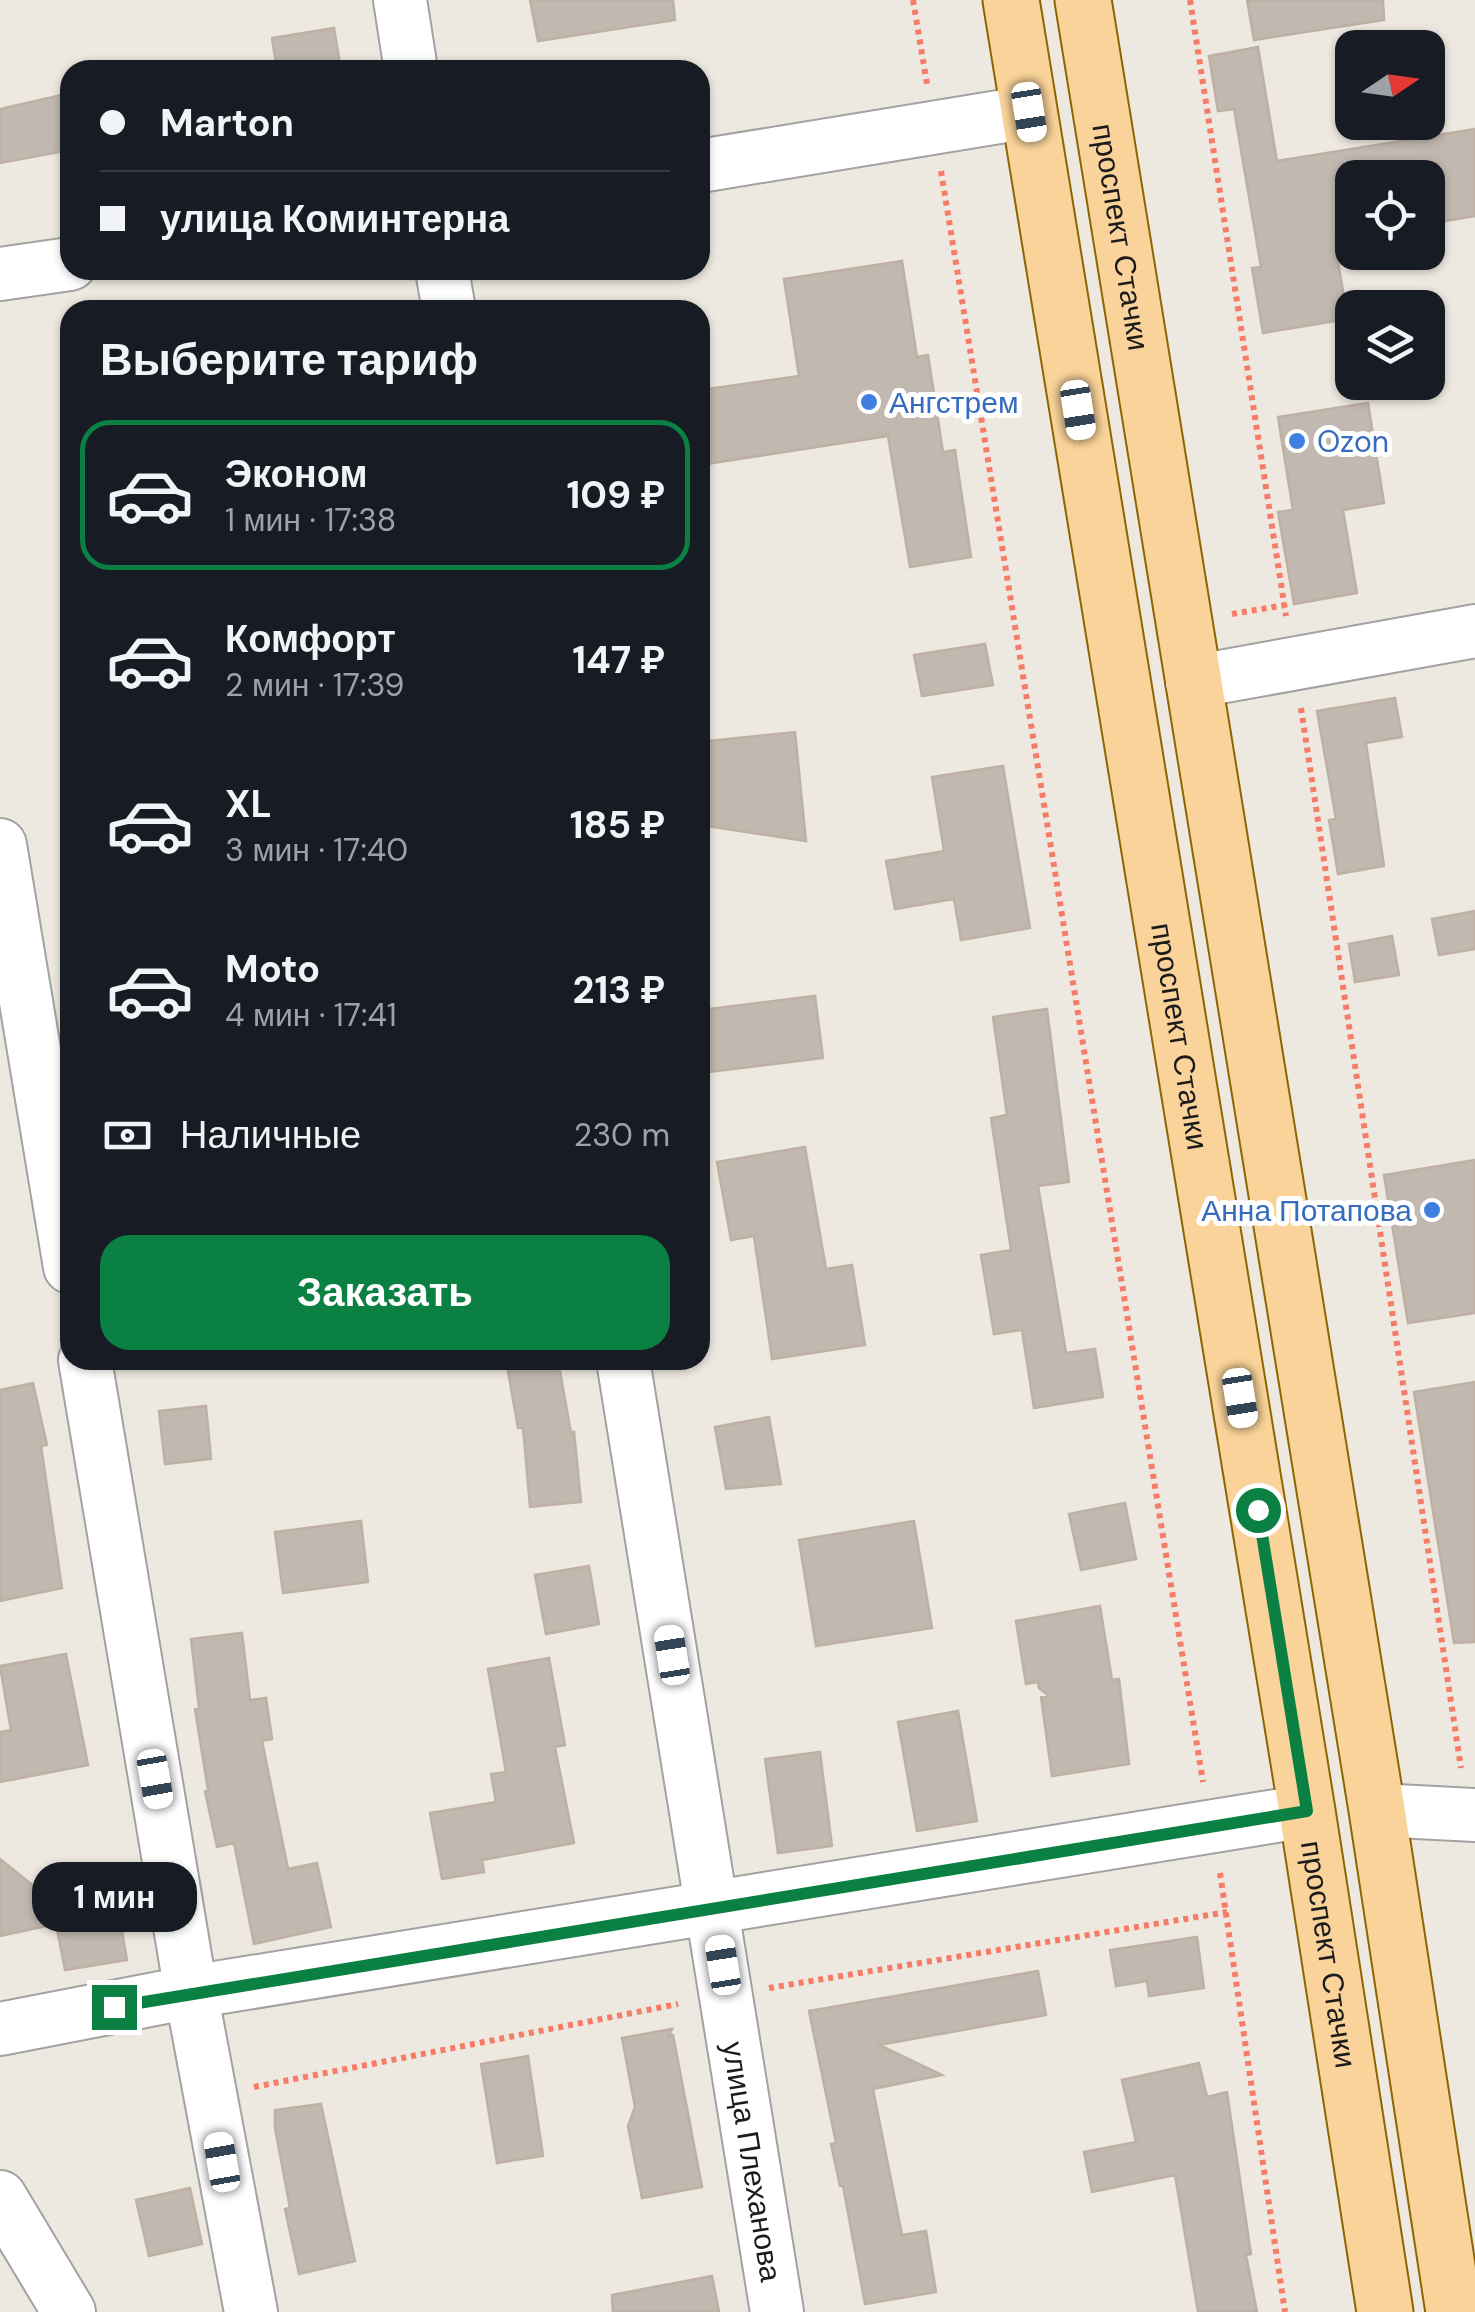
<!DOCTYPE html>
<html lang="ru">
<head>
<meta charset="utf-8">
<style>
	:root { --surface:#171b24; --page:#242831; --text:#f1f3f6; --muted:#9ea1a6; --line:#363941; --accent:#0b8043 }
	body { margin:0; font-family:"DM Sans",sans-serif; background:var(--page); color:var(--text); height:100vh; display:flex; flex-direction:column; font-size:38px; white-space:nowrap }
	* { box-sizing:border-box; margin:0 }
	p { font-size:32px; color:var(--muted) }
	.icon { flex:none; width:55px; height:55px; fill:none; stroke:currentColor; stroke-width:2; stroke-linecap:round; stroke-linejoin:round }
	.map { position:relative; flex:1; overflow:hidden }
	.panel { position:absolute; left:60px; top:300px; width:650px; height:1070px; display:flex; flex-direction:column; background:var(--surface); border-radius:30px; box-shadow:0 2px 8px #0004 }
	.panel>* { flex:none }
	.banner { position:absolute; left:60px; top:60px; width:650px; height:220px; border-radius:30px; box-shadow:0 2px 8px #0004; display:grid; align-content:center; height:220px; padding:0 40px; background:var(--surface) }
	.needle { width:65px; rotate:77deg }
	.tools { position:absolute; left:1335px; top:30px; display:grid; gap:20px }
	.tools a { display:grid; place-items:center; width:110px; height:110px; border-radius:20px; background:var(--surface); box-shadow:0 2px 8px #0004; font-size:50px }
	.end { position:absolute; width:45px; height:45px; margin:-22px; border:12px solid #0b8043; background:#fff; box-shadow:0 0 0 5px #fff }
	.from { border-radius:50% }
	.bubble { position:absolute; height:70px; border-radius:30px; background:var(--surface); box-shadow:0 2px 8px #0004; font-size:32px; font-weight:700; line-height:70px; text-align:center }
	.car { position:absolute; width:30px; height:60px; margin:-30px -15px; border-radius:12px; box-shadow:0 0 8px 2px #0007; background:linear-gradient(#fff 24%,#345 0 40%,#fff 0 76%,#345 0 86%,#fff 0) }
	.banner b { display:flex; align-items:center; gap:35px; height:95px; font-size:38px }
	.banner b+b { border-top:2px solid var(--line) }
	.banner i { width:25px; height:25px; background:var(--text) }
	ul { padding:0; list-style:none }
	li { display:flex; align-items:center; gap:30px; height:150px; margin:0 20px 15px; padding:0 20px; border:5px solid transparent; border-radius:30px }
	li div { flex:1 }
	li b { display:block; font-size:38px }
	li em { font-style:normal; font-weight:700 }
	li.selected { border-color:var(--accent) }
	li>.icon { width:90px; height:90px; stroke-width:1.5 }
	h2 { padding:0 40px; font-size:45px; line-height:120px }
	.pay { display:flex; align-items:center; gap:25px; height:110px; padding:0 40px; font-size:38px }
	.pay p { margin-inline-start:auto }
	.primary-button { display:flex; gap:20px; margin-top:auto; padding:20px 40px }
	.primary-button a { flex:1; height:115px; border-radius:30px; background:var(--accent); color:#fff; font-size:40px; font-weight:700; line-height:115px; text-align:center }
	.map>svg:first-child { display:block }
	.building { fill:#c1b8b0; stroke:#beb0a3; stroke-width:2.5 }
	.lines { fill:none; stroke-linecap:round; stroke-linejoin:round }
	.minor-casing { stroke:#a2a2a2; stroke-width:56 }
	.primary-casing { stroke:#8f6503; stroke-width:59 }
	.path { stroke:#f67c68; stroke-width:6; stroke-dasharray:5 5; stroke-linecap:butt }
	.minor { stroke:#fff; stroke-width:52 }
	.primary { stroke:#f9d399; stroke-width:55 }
	.route { stroke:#0b8043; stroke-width:12 }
	.shop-dot { fill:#3f7fe0; stroke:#fff; stroke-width:4 }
	.labels { text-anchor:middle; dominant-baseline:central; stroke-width:10; stroke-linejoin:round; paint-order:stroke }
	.street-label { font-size:30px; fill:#1b1b1b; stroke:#fff }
	.shop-label { font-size:30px; fill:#366cbe; stroke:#fff; text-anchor:start }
</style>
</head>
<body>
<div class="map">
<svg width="1475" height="2312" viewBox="0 0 1475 2312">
	<rect width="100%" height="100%" fill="#ede9e0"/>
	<path class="building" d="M530,0H673L675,20L538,41Z
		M1247,0H1383L1384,20L1254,40Z
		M334,28L341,70H277L272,38Z
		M1258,47L1277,161L1475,129V216L1428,224V178H1352V236L1334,239L1348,319L1263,333L1252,268L1261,267L1234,109L1218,111L1209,56Z
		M70,93V150L0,163V109Z
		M902,261L917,357L928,355L943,452L955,450L971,557L910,567L888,436L700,465V390L799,376L784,279Z
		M1368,403L1384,503L1343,510L1357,593L1294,604L1278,512L1293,510L1278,417Z
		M985,644L993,685L922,696L914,655Z
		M1395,698L1402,737L1366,743L1384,866L1338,874L1329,820L1336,819L1317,711Z
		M795,732L806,841L700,825V742Z
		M1003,766L1030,928L961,940L954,899L895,909L886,861L944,851L932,777Z
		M1475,911V949L1439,955L1432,919Z
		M1392,936L1399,975L1355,982L1349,944Z
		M815,996L823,1058L700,1073V1010Z
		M1047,1009L1069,1182L1038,1186L1066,1353L1095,1349L1103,1397L1034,1408L1022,1330L994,1334L981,1255L1011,1250L991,1118L1007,1115L993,1017Z
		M805,1147L826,1269L852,1265L865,1345L772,1359L754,1236L731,1240L717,1162Z
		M1475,1160V1313L1408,1323L1384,1175Z
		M506,1360H558L571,1433L574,1432L581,1502L530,1507L523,1427L518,1428Z
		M1475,1382V1642L1454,1643L1414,1392Z
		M33,1383L47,1445L41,1446L62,1588L0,1601V1390Z
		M206,1406L211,1459L165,1464L159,1411Z
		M769,1417L781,1484L726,1489L715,1427Z
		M1125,1503L1136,1559L1081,1570L1069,1514Z
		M361,1521L368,1582L283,1593L275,1532Z
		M914,1521L932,1628L816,1646L799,1540Z
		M589,1566L599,1624L546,1634L535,1575Z
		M1100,1606L1112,1680L1119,1679L1129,1764L1052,1776L1041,1697L1049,1696L1039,1688L1038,1682L1026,1684L1016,1621Z
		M242,1633L250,1700L266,1698L272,1739L262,1741L288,1869L317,1863L331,1927L254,1944L234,1843L217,1847L205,1791L208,1790L195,1709L199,1708L191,1639Z
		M66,1654L88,1765L0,1782V1732L11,1730L0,1666Z
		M549,1658L565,1745L555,1747L574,1843L482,1860L484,1872L442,1879L430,1813L496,1802L491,1774L506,1772L488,1669Z
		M958,1711L977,1821L917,1831L898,1722Z
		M820,1752L832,1846L778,1853L765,1759Z
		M0,1859L51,1900L114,1886L127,1960L65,1970L56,1924L0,1936Z
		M1197,1937L1204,1988L1149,1996L1147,1981L1116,1986L1110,1950Z
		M1038,1971L1046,2015L879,2045L942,2075L873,2089L902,2235L926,2231L936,2292L865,2304L843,2186H840L831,2144L836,2143L809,2011Z
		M672,2029L669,2036L673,2035L702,2187L642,2198L628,2126L635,2107L622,2038Z
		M528,2056L543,2156L497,2163L481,2064Z
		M1199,2063L1207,2097L1227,2092L1251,2254L1246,2255L1257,2312H1198L1175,2175L1092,2192L1084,2152L1136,2142L1122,2080Z
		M321,2104L355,2261L299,2274L285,2209L290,2208L275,2128V2110Z
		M190,2188L202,2244L149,2256L136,2200Z
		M712,2276L719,2312H613L612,2295Z"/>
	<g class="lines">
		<defs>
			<g id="minor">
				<path d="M400,0L411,70"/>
				<path d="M700,166L1029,112"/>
				<path d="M442,270L449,310"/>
				<path d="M0,274L70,264"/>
				<path d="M1192,682L1475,631"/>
				<path d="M0,845L70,1267"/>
				<path d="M85,1360L191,1992L251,2312"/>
				<path id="s1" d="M623,1360L777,2312"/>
				<path d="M1377,1810L1475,1815"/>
				<path d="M0,2029L191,1992L1307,1811"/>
				<path d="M0,2197L69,2312"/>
			</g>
			<g id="primary">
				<path id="s2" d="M1011,0L1307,1811L1385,2312"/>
				<path id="s3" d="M1083,0L1377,1810L1454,2312"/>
			</g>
		</defs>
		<use href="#minor" class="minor-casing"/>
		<use href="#primary" class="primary-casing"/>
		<path class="path" d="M913,0L927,84
			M1190,0L1286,616
			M941,171L1203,1782
			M1232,614L1285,605
			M1301,708L1461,1768
			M1220,1873L1285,2312
			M769,1988L1227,1912
			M254,2087L678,2004"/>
		<use href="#minor" class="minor"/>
		<use href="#primary" class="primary"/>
	</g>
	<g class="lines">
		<path class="route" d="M114,2007L1307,1811L1258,1510"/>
	</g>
	<g class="shop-dot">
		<circle cx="869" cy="402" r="10"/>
		<circle cx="1297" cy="441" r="10"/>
		<circle cx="1432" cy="1210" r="10"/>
	</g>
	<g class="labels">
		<g class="street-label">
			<text stroke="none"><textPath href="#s3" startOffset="240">проспект Стачки</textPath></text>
			<text stroke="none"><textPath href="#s2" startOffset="1050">проспект Стачки</textPath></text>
			<text stroke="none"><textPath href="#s2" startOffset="1980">проспект Стачки</textPath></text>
			<text stroke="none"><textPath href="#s1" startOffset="812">улица Плеханова</textPath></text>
		</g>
		<g class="shop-label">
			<text x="889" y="402">Ангстрем</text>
			<text x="1317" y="441">Ozon</text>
			<text x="1412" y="1210" text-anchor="end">Анна Потапова</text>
		</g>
	</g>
</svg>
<div class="tools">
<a><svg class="needle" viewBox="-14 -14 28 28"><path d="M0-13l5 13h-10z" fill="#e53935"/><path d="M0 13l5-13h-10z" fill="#9ea1a6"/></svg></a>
<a><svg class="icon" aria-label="locate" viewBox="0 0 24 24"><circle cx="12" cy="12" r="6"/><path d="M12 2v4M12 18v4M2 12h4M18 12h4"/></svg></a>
<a><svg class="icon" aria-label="layers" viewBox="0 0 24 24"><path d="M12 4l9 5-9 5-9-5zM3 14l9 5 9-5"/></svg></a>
</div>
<i class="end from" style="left:1258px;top:1510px"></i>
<i class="end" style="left:114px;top:2007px"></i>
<div class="bubble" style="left:32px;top:1862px;width:165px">1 мин</div>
<i class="car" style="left:1029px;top:112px;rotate:171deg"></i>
<i class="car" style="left:1078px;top:410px;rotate:171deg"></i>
<i class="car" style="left:1240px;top:1398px;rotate:171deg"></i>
<i class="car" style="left:672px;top:1655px;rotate:351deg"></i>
<i class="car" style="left:155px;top:1779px;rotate:170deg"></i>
<i class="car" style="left:723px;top:1965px;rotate:351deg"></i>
<i class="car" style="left:222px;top:2162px;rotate:350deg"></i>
<div class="banner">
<b><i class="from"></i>Marton</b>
<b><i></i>улица Коминтерна</b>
</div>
<section class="panel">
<h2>Выберите тариф</h2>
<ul>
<li class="selected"><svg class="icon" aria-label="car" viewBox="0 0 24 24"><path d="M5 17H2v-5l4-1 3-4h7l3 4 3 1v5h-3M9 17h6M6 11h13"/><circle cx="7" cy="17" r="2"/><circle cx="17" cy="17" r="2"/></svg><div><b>Эконом</b><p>1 мин · 17:38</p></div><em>109 ₽</em></li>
<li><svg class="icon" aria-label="car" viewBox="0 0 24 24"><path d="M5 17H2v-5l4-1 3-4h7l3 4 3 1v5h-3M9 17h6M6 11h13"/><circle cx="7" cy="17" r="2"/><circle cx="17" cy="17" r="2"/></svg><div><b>Комфорт</b><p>2 мин · 17:39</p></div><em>147 ₽</em></li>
<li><svg class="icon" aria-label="car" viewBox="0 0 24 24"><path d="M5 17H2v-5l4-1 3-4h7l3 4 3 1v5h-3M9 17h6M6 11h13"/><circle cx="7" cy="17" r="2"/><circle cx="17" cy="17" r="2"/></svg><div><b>XL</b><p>3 мин · 17:40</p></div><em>185 ₽</em></li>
<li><svg class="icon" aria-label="car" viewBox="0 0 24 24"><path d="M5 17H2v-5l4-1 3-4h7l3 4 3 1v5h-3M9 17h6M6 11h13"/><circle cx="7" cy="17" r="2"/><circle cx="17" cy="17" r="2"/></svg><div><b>Moto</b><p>4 мин · 17:41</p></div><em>213 ₽</em></li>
</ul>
<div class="pay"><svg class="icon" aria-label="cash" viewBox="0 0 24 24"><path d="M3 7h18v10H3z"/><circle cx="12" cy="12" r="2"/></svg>Наличные<p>230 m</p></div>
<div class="primary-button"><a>Заказать</a></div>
</section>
</div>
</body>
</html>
